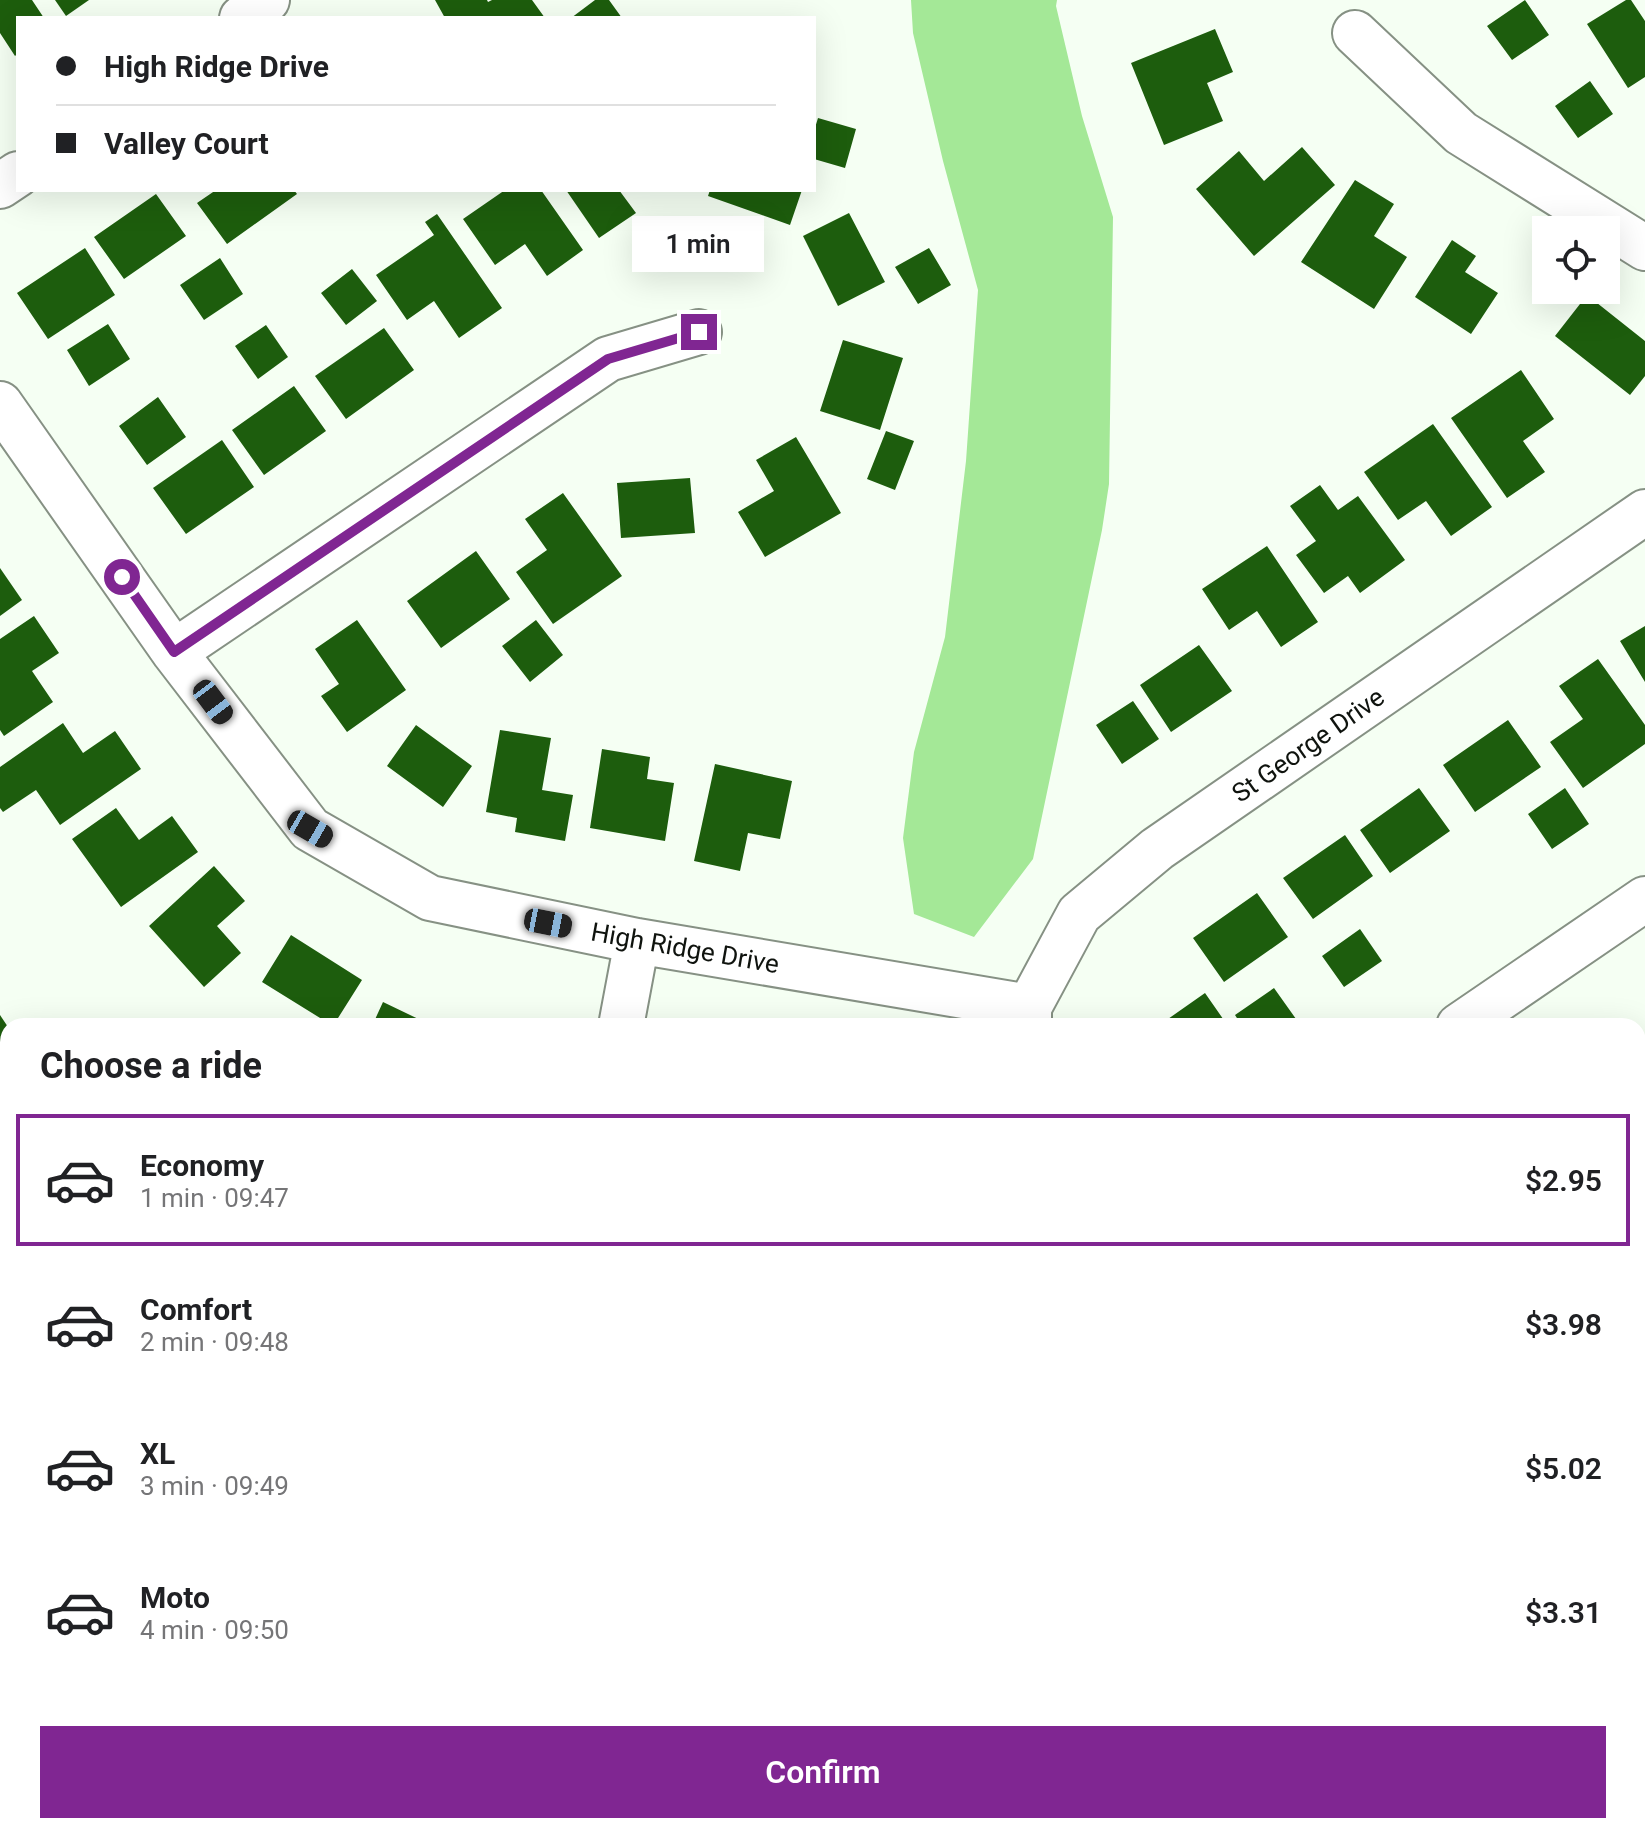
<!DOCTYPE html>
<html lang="en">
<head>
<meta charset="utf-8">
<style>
	:root { --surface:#fff; --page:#f6f6f6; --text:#202124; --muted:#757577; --line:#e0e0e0; --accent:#802692 }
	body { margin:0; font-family:Roboto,sans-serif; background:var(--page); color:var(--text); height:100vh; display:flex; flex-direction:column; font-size:30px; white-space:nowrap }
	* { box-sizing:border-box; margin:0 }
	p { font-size:26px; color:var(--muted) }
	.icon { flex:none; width:44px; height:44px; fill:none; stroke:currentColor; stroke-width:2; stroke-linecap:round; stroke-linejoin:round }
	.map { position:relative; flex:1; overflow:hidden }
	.panel { position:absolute; left:0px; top:1018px; width:1646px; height:816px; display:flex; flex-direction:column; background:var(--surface); border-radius:24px 24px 0 0; box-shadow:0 8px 32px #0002 }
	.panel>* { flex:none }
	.top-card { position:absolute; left:16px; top:16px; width:800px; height:176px; border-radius:0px; box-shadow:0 8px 32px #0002; display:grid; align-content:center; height:176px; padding:0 40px; background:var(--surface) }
	.tools { position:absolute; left:1532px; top:216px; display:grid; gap:16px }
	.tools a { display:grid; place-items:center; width:88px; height:88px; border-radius:0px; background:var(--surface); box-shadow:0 8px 32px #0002; font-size:40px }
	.end { position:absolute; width:36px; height:36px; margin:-18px; border:10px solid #802692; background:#fff; box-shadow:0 0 0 4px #fff }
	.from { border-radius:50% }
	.bubble { position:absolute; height:56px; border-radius:0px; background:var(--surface); box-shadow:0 8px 32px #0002; font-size:26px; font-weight:600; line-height:56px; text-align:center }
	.car { position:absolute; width:24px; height:48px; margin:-24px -12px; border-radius:10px; box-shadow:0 0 6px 2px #0007; background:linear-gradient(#222 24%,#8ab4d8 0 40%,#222 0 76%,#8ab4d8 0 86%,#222 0) }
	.top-card b { display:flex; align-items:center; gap:28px; height:76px; font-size:30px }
	.top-card b+b { border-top:2px solid var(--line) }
	.top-card i { width:20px; height:20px; background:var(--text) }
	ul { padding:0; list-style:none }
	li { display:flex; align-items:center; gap:24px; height:132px; margin:0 16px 12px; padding:0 24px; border:4px solid transparent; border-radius:0px }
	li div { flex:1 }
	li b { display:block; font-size:30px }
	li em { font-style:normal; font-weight:600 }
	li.selected { border-color:var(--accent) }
	li>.icon { width:72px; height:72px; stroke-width:1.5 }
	h2 { padding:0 40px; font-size:36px; line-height:96px }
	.button { display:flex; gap:16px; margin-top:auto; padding:16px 40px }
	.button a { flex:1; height:92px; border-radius:0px; background:var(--accent); color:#fff; font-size:32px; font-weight:600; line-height:92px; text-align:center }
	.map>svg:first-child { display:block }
	.water { fill:#a4e897 }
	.building { fill:#1d5d0d }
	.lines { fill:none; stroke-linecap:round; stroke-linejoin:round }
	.minor-casing { stroke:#869184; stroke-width:48 }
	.minor { stroke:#fff; stroke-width:44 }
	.route { stroke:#802692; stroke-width:10 }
	.labels { text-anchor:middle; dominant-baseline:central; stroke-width:8; stroke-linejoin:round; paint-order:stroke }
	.street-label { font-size:26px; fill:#0f130e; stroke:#fff }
</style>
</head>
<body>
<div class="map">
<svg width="1645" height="1834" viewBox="0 0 1645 1834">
	<rect width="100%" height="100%" fill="#f5fff3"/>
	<path class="water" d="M911,0H1057L1056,6L1082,116L1113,217L1109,484L1102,530L1033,859L974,937L914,914L903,838L914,752L945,637L966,461L978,290L943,161L913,33Z"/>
	<path class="building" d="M0,0H32L44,18H18V53L15,56L0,33Z
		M55,0H89L66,16Z
		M435,0H487L488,2L492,0H532L545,18H445Z
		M595,0H609L622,18H571Z
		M1525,0L1549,35L1512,60L1487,26Z
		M1626,0H1631L1645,21V77L1628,88L1587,24Z
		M1215,29L1233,72L1207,83L1223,121L1164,145L1131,63Z
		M1590,81L1613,114L1578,138L1555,106Z
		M818,118L856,129L845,168L814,159V131Z
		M1302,147L1335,185L1254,256L1196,189L1239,151L1264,181Z
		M1355,180L1394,204L1374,236L1407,257L1374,309L1301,262Z
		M216,190H294L297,194L227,244L197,203Z
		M505,190H541L583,250L547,276L525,244L495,265L463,219Z
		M566,190H619L636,213L599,238Z
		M710,190H802L790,225L708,196Z
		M156,194L186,236L124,279L94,237Z
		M849,213L885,282L838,306L803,236Z
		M437,214L502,308L459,338L434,301L407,320L376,275L434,235L425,222Z
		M1452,240L1476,256L1465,272L1498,293L1471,334L1415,297Z
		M85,248L115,295L48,339L17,293Z
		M929,248L951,285L918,304L895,267Z
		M220,258L243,294L204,320L180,285Z
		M352,269L377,301L346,325L321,293Z
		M1587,295L1645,341V376L1630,395L1555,336Z
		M108,324L130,359L89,386L67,350Z
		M266,325L288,357L258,379L235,346Z
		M384,328L414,370L346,419L315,376Z
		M843,340L903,358L880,430L820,411Z
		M1521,370L1554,419L1523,441L1545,472L1507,498L1451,418Z
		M294,386L326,431L264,475L232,430Z
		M158,397L186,437L147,465L119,426Z
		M1433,424L1492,507L1451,536L1426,501L1398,520L1364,472Z
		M886,431L914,441L895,490L867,479Z
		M796,437L841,513L765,557L738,512L774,491L756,460Z
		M222,440L254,487L186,534L153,488Z
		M690,478L695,533L621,538L617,483Z
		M1320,485L1338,510L1358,496L1405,560L1360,593L1348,576L1324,593L1296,555L1316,541L1290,506Z
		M563,493L622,576L553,624L516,572L547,550L525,519Z
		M1267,546L1318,622L1281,647L1257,611L1229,630L1202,589Z
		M476,551L510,599L441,648L407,601Z
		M0,568L22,600L0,616Z
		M34,616L59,653L32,671L53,702L4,736L0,730V639Z
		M357,620L406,690L347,732L321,696L339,684L315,649Z
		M536,620L563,655L530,682L502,646Z
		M1645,626V682L1620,641Z
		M1199,645L1232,691L1171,732L1140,685Z
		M1598,659L1645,725V744L1583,788L1550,742L1583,719L1559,686Z
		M1133,701L1159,739L1122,764L1096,725Z
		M1508,720L1541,767L1475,812L1443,765Z
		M63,723L83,753L115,731L141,769L60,825L36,790L3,812L0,808V767Z
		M416,725L472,766L443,807L387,766Z
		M500,730L551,738L542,790L573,795L565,841L515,832L517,818L486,812Z
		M602,749L650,757L647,779L674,783L665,841L590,828Z
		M715,764L792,781L780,839L748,833L740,871L694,861Z
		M1419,788L1450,831L1390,873L1360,830Z
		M1565,788L1589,824L1552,849L1528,814Z
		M116,808L139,840L172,816L198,852L121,907L72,839Z
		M1345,835L1373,876L1313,919L1283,878Z
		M214,866L245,901L217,926L241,953L204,987L149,926Z
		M1257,893L1288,937L1224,982L1193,938Z
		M1360,929L1382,961L1344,987L1322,956Z
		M291,935L362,980L333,1026L262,982Z
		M1274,988L1301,1026H1242L1235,1015Z
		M1205,993L1228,1026H1158Z
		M383,1002L433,1026H372Z
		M0,1015L8,1027V1066L0,1072Z
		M1645,1669V1708L1641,1711L1638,1706V1674Z
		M8,1715V1807L0,1796V1720Z
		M1638,1769L1645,1779V1834H1615L1610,1826H1638Z"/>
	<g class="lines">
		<defs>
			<path id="minor" d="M242,18L267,0
				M1355,33L1461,133L1645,248
				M0,186L18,174
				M0,404L174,652L310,829L430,898L637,941L1029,1007
				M174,652L608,359L699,332
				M621,1026L637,941
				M1029,1026V1007L1079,914L1157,849L1645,512
				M1459,1026L1645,899
				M1638,1206L1645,1201
				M1638,1273L1645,1283
				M1638,1399L1645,1409
				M0,1501L8,1509
				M1483,1826L1488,1834
				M125,1834L129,1826
				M303,1834L315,1826"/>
		</defs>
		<use href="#minor" class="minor-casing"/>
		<use href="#minor" class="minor"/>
	</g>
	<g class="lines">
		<path class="route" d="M122,577L174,652L608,359L699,332"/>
	</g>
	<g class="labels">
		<g class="street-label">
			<text transform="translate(1308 745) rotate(-35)">St George Drive</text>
			<text transform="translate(685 948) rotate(10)">High Ridge Drive</text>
		</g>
	</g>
</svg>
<div class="tools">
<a><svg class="icon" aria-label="locate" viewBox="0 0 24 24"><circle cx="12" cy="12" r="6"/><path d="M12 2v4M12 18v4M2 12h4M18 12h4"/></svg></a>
</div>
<i class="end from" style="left:122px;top:577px"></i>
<i class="end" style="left:699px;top:332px"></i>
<div class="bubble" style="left:632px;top:216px;width:132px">1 min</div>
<i class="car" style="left:213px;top:702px;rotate:143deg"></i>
<i class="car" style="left:310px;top:829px;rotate:120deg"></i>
<i class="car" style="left:548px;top:923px;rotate:101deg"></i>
<div class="top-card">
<b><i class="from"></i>High Ridge Drive</b>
<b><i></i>Valley Court</b>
</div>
<section class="panel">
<h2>Choose a ride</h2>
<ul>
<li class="selected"><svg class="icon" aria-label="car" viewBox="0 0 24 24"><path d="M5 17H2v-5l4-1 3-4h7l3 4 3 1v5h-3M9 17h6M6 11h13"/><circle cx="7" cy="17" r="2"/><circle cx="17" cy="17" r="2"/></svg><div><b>Economy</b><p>1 min · 09:47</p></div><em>$2.95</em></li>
<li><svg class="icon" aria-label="car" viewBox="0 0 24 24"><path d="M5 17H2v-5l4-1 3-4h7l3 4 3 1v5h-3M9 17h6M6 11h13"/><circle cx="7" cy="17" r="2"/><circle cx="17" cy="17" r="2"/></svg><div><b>Comfort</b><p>2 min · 09:48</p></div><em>$3.98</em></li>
<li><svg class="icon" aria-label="car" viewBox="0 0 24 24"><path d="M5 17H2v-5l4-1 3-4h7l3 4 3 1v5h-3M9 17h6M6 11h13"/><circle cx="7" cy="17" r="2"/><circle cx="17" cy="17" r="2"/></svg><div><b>XL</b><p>3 min · 09:49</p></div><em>$5.02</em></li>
<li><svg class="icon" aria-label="car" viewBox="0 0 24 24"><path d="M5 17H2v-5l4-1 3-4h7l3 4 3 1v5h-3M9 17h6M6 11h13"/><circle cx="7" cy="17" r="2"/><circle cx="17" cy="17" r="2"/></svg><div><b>Moto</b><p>4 min · 09:50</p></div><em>$3.31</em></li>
</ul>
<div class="button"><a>Confirm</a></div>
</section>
</div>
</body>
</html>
